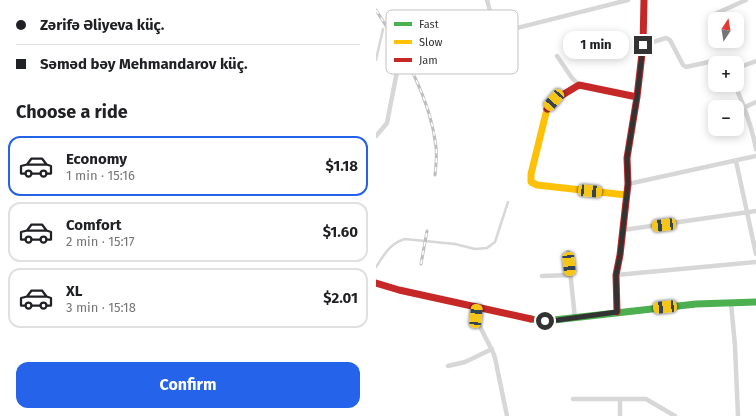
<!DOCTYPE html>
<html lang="en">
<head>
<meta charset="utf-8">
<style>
	:root { --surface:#fff; --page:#f6f6f6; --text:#202124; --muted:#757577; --line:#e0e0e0; --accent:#2563eb }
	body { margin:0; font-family:"Fira Sans",sans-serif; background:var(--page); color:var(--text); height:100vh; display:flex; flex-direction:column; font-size:15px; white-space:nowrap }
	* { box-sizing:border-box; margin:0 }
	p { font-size:13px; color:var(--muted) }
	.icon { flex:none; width:22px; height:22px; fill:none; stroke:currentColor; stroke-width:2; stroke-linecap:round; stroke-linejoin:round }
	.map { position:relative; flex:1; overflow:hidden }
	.panel { display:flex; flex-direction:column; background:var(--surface); width:376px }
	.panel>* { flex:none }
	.top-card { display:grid; align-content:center; height:88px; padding:0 16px; background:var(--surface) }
	.needle { width:26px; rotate:12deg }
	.fabs { position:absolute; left:332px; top:12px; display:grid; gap:8px }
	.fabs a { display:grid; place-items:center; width:36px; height:36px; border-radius:8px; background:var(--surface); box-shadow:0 2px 10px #0003; font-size:20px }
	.end { position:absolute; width:18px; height:18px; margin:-9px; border:5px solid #333; background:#fff; box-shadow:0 0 0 2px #fff }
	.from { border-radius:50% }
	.bubble { position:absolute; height:28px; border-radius:12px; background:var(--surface); box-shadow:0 2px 10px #0003; font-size:13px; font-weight:700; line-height:28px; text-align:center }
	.car { position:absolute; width:12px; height:24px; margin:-12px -6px; border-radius:5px; box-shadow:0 0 3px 1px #0007; background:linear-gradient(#f5c518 24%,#345 0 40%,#f5c518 0 76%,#345 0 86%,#f5c518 0) }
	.top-card b { display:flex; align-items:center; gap:14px; height:38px; font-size:15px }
	.top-card b+b { border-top:1px solid var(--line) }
	.top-card i { width:10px; height:10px; background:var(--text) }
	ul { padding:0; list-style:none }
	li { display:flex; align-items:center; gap:12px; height:60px; margin:0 8px 6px; padding:0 8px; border:2px solid var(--line); border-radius:12px }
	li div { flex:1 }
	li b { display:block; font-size:15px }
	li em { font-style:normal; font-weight:700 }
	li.current { border-color:var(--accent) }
	li>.icon { width:36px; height:36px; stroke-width:1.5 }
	h2 { padding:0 16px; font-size:18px; line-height:48px }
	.primary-button { display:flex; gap:8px; margin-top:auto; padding:8px 16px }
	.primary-button a { flex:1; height:46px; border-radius:12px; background:var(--accent); color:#fff; font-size:16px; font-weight:700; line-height:46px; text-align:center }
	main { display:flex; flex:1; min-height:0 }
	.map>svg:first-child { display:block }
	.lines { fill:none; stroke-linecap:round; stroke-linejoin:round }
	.lane { stroke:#d7d7d7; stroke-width:2.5 }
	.street { stroke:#d7d7d7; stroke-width:4.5 }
	.fast { stroke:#4caf50; stroke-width:7 }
	.slow { stroke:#ffc107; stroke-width:7 }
	.jam { stroke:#c62828; stroke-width:7 }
	.rail-casing { stroke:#bebebe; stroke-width:3 }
	.rail { stroke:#fff; stroke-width:1.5; stroke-dasharray:4.5; stroke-linecap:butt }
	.route { stroke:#333; stroke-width:5 }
	.key { fill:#fff; stroke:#c2c2c2; stroke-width:1 }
	.key-label { font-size:11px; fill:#333 }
</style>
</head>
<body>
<main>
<section class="panel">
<div class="top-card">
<b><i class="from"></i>Zərifə Əliyeva küç.</b>
<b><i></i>Səməd bəy Mehmandarov küç.</b>
</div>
<h2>Choose a ride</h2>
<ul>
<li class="current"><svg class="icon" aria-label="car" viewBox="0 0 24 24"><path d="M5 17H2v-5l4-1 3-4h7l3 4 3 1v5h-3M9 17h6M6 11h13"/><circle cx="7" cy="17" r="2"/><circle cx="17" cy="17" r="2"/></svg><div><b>Economy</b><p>1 min · 15:16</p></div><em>$1.18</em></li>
<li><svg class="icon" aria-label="car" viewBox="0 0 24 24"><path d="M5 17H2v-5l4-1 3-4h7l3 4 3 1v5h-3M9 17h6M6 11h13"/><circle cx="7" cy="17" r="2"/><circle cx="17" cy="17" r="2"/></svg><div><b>Comfort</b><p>2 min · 15:17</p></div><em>$1.60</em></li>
<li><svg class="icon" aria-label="car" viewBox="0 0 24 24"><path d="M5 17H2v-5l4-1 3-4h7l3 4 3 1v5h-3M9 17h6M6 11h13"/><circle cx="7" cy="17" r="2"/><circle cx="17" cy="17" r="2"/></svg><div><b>XL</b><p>3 min · 15:18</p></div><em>$2.01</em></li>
</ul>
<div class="primary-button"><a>Confirm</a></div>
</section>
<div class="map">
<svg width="380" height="416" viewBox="0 0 380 416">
	<rect width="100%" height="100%" fill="#fff"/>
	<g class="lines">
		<path class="lane" d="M0,60L7,29
			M0,267C8,255 14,243 29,239L79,244L99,249L111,248L119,242L132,202"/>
		<path class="street" d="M111,0L120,33
			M339,14L370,0
			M267,45L290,38L294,40L307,65L310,67L346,59L351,63
			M50,51L252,0
			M181,56L196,78L203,85
			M361,68L380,61
			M359,85C368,106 376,126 380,149
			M369,107L380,102
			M0,136L11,123L24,56L39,48
			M360,161L380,254
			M252,184L380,156
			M247,230L380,211
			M192,252L199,318
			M240,275L380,262
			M166,276L194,275
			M355,303L359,346L362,416
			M101,307C99,327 113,339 119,358L131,416
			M72,366L89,362L116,349
			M197,399H270L299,416
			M244,416V400"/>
		<path class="fast" d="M155,319L169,321L320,304L380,302"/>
		<path class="slow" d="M171,109L155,174V182L161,185L250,195"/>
		<path class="jam" d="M171,109L178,100L203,85L261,97
			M0,283L23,290L155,319
			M241,312L240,275L244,255L252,184L251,158L261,97L267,45L268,0"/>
		<defs>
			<path id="rail" d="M0,10C27,52 54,96 60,147C61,156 60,166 59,175
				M45,264L51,231"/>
		</defs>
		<use href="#rail" class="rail-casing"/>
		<use href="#rail" class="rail"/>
	</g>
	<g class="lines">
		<path class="route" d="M169,321L182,320L241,312L240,275L244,255L252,184L251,158L261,97L267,45"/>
	</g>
	<rect x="10" y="10" width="132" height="64" rx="6" class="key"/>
	<rect x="18" y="22" width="18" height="4" fill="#4caf50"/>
	<rect x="18" y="40" width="18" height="4" fill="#ffc107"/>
	<rect x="18" y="58" width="18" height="4" fill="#c62828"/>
	<g class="key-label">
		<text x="43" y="28">Fast</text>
		<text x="43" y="46">Slow</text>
		<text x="43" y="64">Jam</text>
	</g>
</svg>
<div class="fabs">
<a><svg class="needle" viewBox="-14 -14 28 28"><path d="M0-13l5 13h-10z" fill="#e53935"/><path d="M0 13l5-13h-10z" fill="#757577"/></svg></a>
<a>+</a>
<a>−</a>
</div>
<i class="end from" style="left:169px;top:321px"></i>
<i class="end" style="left:267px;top:45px"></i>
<div class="bubble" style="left:187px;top:31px;width:66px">1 min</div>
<i class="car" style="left:178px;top:100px;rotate:221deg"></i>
<i class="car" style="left:214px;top:191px;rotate:95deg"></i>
<i class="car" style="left:288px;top:225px;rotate:263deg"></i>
<i class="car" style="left:193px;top:264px;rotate:174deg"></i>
<i class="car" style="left:289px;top:307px;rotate:264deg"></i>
<i class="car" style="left:100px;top:316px;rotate:6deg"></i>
</div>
</main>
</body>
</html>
